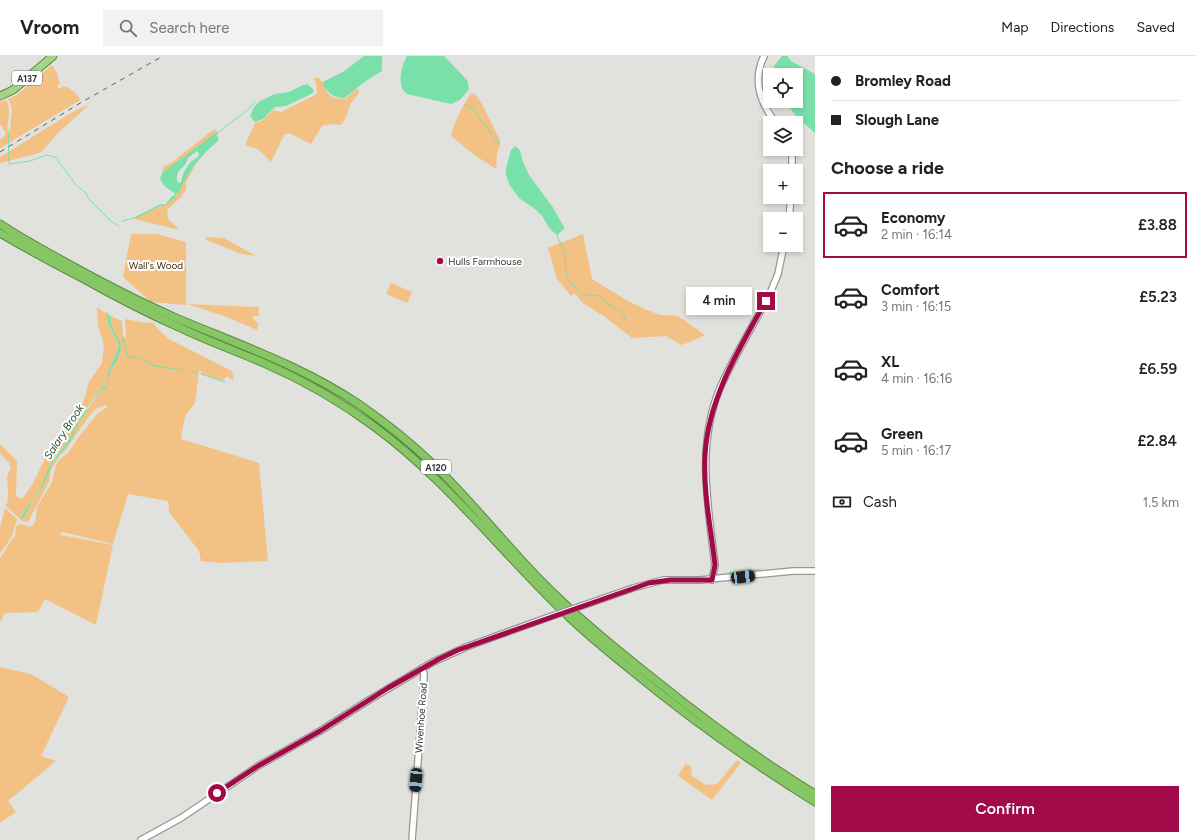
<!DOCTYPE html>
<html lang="en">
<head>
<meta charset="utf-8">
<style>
	:root { --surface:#fff; --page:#f2f2f2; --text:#222; --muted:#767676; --line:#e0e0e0; --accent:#a20949 }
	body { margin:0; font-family:Figtree,sans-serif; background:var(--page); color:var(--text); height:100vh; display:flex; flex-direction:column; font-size:15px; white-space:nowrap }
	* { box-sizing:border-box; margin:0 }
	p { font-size:13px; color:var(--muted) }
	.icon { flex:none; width:22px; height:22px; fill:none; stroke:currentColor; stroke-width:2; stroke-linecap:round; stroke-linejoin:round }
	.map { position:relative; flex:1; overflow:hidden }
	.details { display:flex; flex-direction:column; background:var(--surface); width:380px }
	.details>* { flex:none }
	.guide { display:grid; align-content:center; height:88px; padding:0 16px; background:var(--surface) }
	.fabs { position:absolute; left:763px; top:12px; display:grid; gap:8px }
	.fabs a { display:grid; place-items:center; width:40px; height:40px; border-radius:0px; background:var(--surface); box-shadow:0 2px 6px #0003; font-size:20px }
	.end { position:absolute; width:18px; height:18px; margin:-9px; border:5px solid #a20949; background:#fff; box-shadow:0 0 0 2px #fff }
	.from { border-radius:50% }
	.bubble { position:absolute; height:28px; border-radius:0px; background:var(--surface); box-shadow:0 2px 6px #0003; font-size:13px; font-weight:600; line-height:28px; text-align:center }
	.car { position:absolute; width:12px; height:24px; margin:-12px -6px; border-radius:5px; box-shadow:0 0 3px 1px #0007; background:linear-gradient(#222 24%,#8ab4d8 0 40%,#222 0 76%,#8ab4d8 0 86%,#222 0) }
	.guide b { display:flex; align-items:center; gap:14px; height:38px; font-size:15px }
	.guide b+b { border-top:1px solid var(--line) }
	.guide i { width:10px; height:10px; background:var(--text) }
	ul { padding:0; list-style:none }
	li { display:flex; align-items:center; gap:12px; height:66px; margin:0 8px 6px; padding:0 8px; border:2px solid transparent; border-radius:0px }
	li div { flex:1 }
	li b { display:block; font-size:15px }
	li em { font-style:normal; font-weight:600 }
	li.active { border-color:var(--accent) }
	li>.icon { width:36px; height:36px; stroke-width:1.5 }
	h2 { padding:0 16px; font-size:18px; line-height:48px }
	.pay { display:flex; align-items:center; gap:10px; height:44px; padding:0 16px; font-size:15px }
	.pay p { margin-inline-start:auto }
	.button { display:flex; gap:8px; margin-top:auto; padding:8px 16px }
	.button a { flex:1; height:46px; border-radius:0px; background:var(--accent); color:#fff; font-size:16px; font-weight:600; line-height:46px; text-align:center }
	header { display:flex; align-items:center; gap:24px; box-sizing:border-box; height:56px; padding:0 20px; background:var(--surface); border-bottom:1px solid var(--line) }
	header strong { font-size:19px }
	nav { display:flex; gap:22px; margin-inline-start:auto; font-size:14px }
	.search { width:280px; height:36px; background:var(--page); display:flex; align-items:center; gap:10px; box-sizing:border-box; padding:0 14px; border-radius:0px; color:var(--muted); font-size:15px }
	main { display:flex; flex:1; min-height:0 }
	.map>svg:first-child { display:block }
	.green { fill:#f3c184 }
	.water { fill:#78e0a8; fill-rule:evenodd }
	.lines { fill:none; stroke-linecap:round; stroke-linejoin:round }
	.stream { stroke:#78e0a8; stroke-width:1 }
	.tertiary-casing { stroke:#979893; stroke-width:8 }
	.primary-casing { stroke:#568a3b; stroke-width:9 }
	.trunk-casing { stroke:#568a3b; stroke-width:9 }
	.tertiary { stroke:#fff; stroke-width:5.5 }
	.primary { stroke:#a4d48b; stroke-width:7 }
	.trunk { stroke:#86c664; stroke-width:7 }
	.rail { stroke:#5e5e5b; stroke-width:1; stroke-dasharray:5 5; stroke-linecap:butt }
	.tertiary-bridge-casing { stroke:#979893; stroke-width:8; stroke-linecap:butt }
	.tertiary-bridge { stroke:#fff; stroke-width:5.5 }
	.route { stroke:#a20949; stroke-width:5 }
	.poi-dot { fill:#a20949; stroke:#fff; stroke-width:1.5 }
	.labels { text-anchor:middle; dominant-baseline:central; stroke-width:4; stroke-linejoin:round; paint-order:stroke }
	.shield { fill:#fff; stroke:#737372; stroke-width:1 }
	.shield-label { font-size:9px; font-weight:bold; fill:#373735 }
	.poi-label { font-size:10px; fill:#373735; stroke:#fff; text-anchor:start }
	.park-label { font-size:10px; fill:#462c07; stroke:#fff }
	.street-label { font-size:10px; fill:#373735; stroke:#fff }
	.water-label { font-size:11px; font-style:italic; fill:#255039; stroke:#fff }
</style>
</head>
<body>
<header>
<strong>Vroom</strong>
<div class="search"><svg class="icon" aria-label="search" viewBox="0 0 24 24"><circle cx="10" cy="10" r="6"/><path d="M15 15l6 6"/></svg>Search here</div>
<nav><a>Map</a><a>Directions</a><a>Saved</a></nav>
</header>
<main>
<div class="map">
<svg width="815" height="784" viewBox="0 0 815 784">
	<rect width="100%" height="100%" fill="#e1e2dd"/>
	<path class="green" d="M52,9L57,17L60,28L57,30L59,33L63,30C72,31 75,38 80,42L79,44L82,43L0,92V84L6,78L0,68V46L6,44C12,54 7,65 7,77L10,75L12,52L8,43L17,39Z
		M319,21L321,25L324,26C323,32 328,38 333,42L345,43L358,32L359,37L351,47L346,61L341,69L331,68L322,70L311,88L289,77L284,79L271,106L258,93L245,89L255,67L263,64L273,54L281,56L317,38L316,27L313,23Z
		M472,37L476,39L482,48L500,84V88L497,99L496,113L473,98L451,80C452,71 466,42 472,37Z
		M89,49L60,75L40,97L0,107V101L58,65L76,54Z
		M214,73L218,76L163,116L162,119L163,111L171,107Z
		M196,108L186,126V133L181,141L167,154L168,163L180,174L134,163L158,151L164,150L172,144L175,143C174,135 190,115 196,108Z
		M131,178H157L186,186V249L151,246L123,221Z
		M583,178L592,223L628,245L645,253L660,259L678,260L705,279L690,286L681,289L666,280L632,282L605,261L583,247L574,237L571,240L557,223L548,192Z
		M206,181L224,182L256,200L242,198L206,184Z
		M391,227L412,236L407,247L386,238Z
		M187,248L259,251V260H253V262L258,268L257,274L224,260Z
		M97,251L105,257L108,256V259H107L108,267L114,279L118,286L119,291L108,317L106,330L105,331L101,332L82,359L68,385L54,402L41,431L20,462L21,463L25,460L32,445L43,430L53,407L70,386L80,365L102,333L107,332C107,328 108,323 109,319C112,309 121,301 120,290C120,279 108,273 111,260L122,265L123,280L124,282L126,281L125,263L147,267L152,266L160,275L169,283L232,315L234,325L227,320L222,325L201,318V315H199L195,347L185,360L181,383L259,407L268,505L220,507L201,505L199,495L169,456L168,445L128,438L113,488L62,476L60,477L61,479L113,489L96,569L45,543L38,556L5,557L0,566V502L15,479L16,471L19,468L31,471L35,467L37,451L52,426L56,409L60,403L68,397L78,382L97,358L107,351L106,349L96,353L90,359L64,396L60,399L51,414L49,426L28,466L22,465L5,449L7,448L8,439L7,421L11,411L9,407L0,397V388L17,405L16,439L18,442H23L32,429L45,403L60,383L84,344L89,326L102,307L104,289L98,269Z
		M5,452L18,464C14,468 15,472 13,477C10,484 5,491 0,497V472Z
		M0,611L31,618L69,641L41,700L56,705L8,745L16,756L0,767Z
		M737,704L741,707L712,744L678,720L685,708L691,710L692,720L706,729L717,728Z"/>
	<path class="water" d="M364,0H382V15L363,27L345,42C334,42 329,38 323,29L324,25L343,16Z
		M407,0H444L467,24L469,33L460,44L451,48L407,38C396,30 401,11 407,0Z
		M782,0H787L791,5L815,18V77L795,59L785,45H796V19H772L774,10Z
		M307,28L313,33L314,36L311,38L286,50L275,51L263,63L255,66L250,60L254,51L260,45L275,38L289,36L301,30Z
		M217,76L218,77L217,79L219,84C202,98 187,116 179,137H176L175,143L172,144L165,150H160L137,162H133L161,148L165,149L172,140H174L175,137C168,133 162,130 160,122L163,116ZM197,95L199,98L198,101C188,106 183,116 181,126L178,127C173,113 186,113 188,102Z
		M515,90L520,94L523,106L529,119L552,150L564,171V173L558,178L557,179L549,172L543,161L535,153L519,142L509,128L506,119V112L511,94Z
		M107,258L111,260C108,273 120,279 121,290C121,301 112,309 109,319C108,323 107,328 107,332L102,333L94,344L80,365L70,386L53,407L43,430L32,445L25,460L21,463L20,462L41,431L50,409L68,385L82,359L89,351L101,332L106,330L108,317L119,291L118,286L114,279L108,267Z"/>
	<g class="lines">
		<path class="stream" d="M464,49L473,53L500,89
			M8,73L9,108L30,105L47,99L58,102V105L76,129L87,138L88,142L111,165L119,170
			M217,78C229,66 245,59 255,46
			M122,165L134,162
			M557,179C559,186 564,192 565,199C566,207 564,220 570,226C571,228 583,238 584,238C589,241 596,237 602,241C605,243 606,248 610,250C617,254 623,253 625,264
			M123,280L126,295L128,301
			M129,301H136L155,310L184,314
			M192,316L198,317
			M201,318L225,326
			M729,517L761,513"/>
		<defs>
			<path id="tertiary" d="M764,0C752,25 760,47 776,67
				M792,115V93
				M789,163L791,141
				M712,524L715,509C708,449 696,390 720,332C735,298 755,267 771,235L778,218L784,189
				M590,547L633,532L663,524H700L793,515H815
				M141,784L181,762L258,710L320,675L369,644L433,606L466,591L549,561
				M412,784L423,638L424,618L422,612"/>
			<path id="primary" d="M0,40L13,34L53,0"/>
			<path id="trunk" d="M0,168C24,184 49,197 74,211C107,229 140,246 174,261C237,288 303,310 360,349C386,367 412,388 435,410C472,446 504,487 541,525C577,562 618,595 659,627C709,667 761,705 815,738
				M0,177C27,193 55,208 84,223C116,241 149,258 183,273C210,286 239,296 266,308C305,325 341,346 375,371C447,424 502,497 566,558C586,578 609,596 631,614C689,662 751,706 815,746"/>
		</defs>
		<use href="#tertiary" class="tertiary-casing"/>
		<use href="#primary" class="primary-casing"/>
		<use href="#trunk" class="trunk-casing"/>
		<use href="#tertiary" class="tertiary"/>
		<use href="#primary" class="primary"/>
		<use href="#trunk" class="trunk"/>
		<path class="rail" d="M0,96L82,46L163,0"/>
		<defs>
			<path id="tertiary-bridge" d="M549,561L590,547"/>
		</defs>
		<use href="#tertiary-bridge" class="tertiary-bridge-casing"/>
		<use href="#tertiary-bridge" class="tertiary-bridge"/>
	</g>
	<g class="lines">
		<path class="route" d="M217,737L258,710L320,675L388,632L439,603L458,594L649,527L670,524H712L715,509C711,473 703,436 705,399C708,343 739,293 766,245"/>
	</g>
	<circle class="poi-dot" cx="440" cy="205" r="4"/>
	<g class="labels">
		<g class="shield">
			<rect x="12" y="15" width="30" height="14" rx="3"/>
			<rect x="421" y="404" width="30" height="14" rx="3"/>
		</g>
		<g class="shield-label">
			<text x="27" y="22">A137</text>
			<text x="436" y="411">A120</text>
		</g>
		<g class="poi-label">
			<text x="448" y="205">Hulls Farmhouse</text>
		</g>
		<g class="park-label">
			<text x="156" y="209">Wall's Wood</text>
		</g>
		<g class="street-label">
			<text transform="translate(421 662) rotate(-86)">Wivenhoe Road</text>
		</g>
		<g class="water-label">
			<text transform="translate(64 376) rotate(-57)">Salary Brook</text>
		</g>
	</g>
</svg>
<div class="fabs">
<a><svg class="icon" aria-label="locate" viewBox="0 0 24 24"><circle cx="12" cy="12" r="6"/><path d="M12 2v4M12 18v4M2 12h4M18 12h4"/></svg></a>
<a><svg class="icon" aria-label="layers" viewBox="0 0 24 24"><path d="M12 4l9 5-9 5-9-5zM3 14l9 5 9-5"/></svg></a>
<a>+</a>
<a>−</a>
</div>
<i class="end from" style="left:217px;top:737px"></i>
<i class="end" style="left:766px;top:245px"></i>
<div class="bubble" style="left:686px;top:231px;width:66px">4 min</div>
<i class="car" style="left:743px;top:521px;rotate:83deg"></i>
<i class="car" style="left:416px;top:724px;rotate:185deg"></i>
</div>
<section class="details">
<div class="guide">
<b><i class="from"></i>Bromley Road</b>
<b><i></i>Slough Lane</b>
</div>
<h2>Choose a ride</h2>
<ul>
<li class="active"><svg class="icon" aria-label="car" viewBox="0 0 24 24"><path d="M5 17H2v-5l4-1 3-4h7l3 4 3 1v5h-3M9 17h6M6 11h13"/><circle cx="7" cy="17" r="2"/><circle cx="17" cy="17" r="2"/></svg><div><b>Economy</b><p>2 min · 16:14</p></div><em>£3.88</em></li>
<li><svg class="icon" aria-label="car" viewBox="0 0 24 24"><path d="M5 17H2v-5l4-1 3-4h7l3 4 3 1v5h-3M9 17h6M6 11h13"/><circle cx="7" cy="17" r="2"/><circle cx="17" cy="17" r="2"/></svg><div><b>Comfort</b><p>3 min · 16:15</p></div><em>£5.23</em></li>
<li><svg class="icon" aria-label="car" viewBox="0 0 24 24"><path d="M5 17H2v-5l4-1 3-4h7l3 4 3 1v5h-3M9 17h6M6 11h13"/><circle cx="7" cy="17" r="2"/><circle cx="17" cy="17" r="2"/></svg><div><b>XL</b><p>4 min · 16:16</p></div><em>£6.59</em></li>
<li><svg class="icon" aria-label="car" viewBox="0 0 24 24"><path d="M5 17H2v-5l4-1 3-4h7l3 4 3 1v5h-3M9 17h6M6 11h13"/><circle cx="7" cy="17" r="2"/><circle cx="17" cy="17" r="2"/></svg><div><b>Green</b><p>5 min · 16:17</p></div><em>£2.84</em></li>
</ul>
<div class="pay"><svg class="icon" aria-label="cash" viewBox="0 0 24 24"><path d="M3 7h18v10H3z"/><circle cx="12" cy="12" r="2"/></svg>Cash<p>1.5 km</p></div>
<div class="button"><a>Confirm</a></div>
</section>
</main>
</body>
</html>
